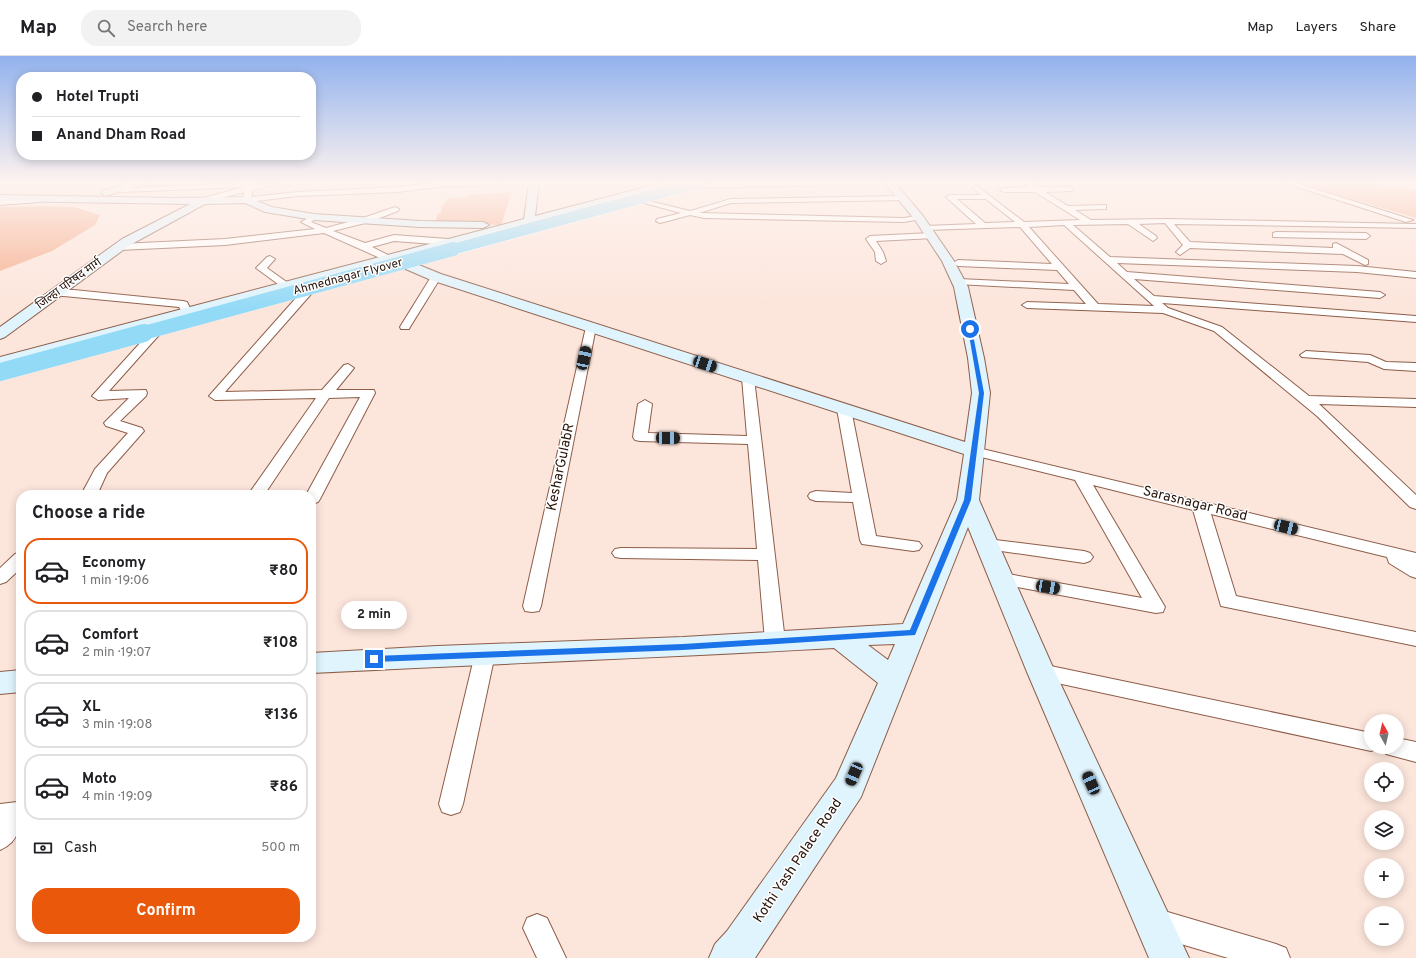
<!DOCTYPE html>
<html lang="en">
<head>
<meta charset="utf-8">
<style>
	:root { --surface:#fff; --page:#f2f2f2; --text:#202124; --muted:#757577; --line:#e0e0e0; --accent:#ea580c }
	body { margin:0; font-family:Overpass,"Noto Sans Devanagari",sans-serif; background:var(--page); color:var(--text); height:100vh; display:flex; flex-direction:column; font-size:15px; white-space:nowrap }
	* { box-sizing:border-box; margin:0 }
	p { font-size:13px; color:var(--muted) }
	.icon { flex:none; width:22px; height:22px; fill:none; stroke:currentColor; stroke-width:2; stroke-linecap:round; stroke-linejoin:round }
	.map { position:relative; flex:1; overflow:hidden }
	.side { position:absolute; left:16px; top:434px; width:300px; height:452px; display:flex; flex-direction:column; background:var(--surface); border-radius:16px; box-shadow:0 2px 10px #0003 }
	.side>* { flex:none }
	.top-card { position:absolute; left:16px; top:16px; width:300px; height:88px; border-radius:16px; box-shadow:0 2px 10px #0003; display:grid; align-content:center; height:88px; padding:0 16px; background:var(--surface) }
	.needle { width:26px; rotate:352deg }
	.buttons { position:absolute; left:1364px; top:658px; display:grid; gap:8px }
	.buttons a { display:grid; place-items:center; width:40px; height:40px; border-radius:50%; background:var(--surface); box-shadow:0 2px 10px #0003; font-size:20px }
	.end { position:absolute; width:18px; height:18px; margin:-9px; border:5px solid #1a73e8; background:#fff; box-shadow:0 0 0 2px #fff }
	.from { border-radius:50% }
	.bubble { position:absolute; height:28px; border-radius:14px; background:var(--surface); box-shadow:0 2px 10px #0003; font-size:13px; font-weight:700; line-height:28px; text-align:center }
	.car { position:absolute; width:12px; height:24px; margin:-12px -6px; border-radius:5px; box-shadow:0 0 3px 1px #0007; background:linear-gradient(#222 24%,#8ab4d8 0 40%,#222 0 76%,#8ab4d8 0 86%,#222 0) }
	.top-card b { display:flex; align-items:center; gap:14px; height:38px; font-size:15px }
	.top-card b+b { border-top:1px solid var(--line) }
	.top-card i { width:10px; height:10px; background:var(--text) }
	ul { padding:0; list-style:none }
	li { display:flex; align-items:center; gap:12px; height:66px; margin:0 8px 6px; padding:0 8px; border:2px solid var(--line); border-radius:16px }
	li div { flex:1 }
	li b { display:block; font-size:15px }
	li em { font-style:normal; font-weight:700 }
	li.current { border-color:var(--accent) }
	li>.icon { width:36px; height:36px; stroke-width:1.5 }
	h2 { padding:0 16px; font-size:18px; line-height:48px }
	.pay { display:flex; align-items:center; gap:10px; height:44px; padding:0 16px; font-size:15px }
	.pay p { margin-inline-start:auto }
	.action { display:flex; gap:8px; margin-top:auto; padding:8px 16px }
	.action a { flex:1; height:46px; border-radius:16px; background:var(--accent); color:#fff; font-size:16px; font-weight:700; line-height:46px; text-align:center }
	header { display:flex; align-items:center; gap:24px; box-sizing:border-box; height:56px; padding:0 20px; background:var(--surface); border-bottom:1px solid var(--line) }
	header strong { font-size:19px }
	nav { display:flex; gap:22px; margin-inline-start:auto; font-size:14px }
	.search { width:280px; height:36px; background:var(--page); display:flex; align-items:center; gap:10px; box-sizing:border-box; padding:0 14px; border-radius:16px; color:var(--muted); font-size:15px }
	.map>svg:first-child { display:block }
	.green { fill:#f5ae8e }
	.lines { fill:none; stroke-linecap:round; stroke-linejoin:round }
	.street-casing { stroke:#8d5d48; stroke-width:2 }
	.secondary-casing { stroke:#8d5d48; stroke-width:2 }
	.street { fill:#fff; fill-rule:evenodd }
	.secondary { fill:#dff4fd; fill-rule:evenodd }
	.highway-bridge-far2-casing { stroke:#fff; stroke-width:12; stroke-linecap:butt }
	.highway-bridge-far1-casing { stroke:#fff; stroke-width:14; stroke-linecap:butt }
	.highway-bridge-casing { stroke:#fff; stroke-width:18; stroke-linecap:butt }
	.highway-bridge-far2 { stroke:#93daf7; stroke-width:11 }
	.highway-bridge-far1 { stroke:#93daf7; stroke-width:14 }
	.highway-bridge { stroke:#93daf7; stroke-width:18 }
	.route { fill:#1a73e8 }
	.labels { text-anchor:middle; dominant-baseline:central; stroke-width:3; stroke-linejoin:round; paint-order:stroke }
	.far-street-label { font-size:12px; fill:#27140b; stroke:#fff }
	.street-label { font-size:14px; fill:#27140b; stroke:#fff }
</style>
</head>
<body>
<header>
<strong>Map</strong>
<div class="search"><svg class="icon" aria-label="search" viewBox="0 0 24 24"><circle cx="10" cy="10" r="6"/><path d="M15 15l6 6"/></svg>Search here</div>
<nav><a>Map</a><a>Layers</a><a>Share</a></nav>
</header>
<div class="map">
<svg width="1416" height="902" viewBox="0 0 1416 902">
	<rect width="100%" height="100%" fill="#fce5db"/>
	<path class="green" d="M1297,127H1370L1416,134V162Z
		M512,136L501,169L436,166L437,158L441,157L442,150L449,142L465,141L467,139Z
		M46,150L74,151L100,159L95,169L52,195L0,215V151Z"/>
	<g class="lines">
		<defs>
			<path id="street" d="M244,127H257L256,129L280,127L253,134L251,141L297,136L398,131L434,127H498L495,129L436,131L398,136L297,140L247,146L243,144L244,136L203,147H200V143L244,131L122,136L118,134L122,132Z
				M726,127H840L837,129L692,132L688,130L692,128Z
				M1023,127H1031L1038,131H1073V135H1070L1045,136L1068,150L1106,149V153H1103L1075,154L1091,164L1167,163L1416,168V172L1174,168L1190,186L1333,192V188L1336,187L1368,204V208L1365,209L1343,198L1190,192L1180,199L1176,196L1183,189L1165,167L1139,168L1156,180L1157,182L1153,185L1128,168L1073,169L1110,201L1357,210L1416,216V222L1357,216L1117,207L1127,216L1380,236L1385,239L1380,242L1134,223L1154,240L1416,260V266L1162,247L1168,252L1222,271L1309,340L1416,343V351L1319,348L1416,439V453L1410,451L1317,360L1214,275L1163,257L1027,252L1022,249L1027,246L1086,248L1074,234L956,228L954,226L959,223L1069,228L1057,214L958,210L953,207L958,204L1052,208L1020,171L925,174L921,172L925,170L976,168L946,141L950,139H981L973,132L977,130L1024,166L1080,164L1035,136H1004L1000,134L1004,132L1028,131ZM957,143H986L1015,166L985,167ZM1064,169L1154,250L1098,248L1029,171Z
				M1285,127H1296L1413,164L1406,166Z
				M902,140L906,142L905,144L731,147L699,157L904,162L921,159V163L904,166L704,162L690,159L660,167L656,165L657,163L681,157L633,144L637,142L690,155L731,143Z
				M36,142H39V146L0,149V145Z
				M395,151L399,153L398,155L369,166L333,175L365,187L394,179L448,183L452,186L448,189L394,185L372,191L392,201V205L389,206L324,177L225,189L120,194L116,191L120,188L225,183L315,173L301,166L314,159L318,161L311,166L326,172L363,162Z
				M1276,176L1366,177L1370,180L1366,183L1273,181V177Z
				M931,177L935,180L934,182L876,185L883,196L886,205L881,208L876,205L875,196L866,183L870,180Z
				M270,200L275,203L267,212L288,227L290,229L288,231H282L256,212L267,201Z
				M436,218L441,221L410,271L409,273H401L400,271L431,221Z
				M308,232L313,235L312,237L225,336L322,334L344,309L348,308L354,312L336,334H374L375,337L320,443L318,446L312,448L311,439H306L360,341L329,342L264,439H248L316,342L215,344L209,340L304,233Z
				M57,234H74L183,245L187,246L192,256L187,259L183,258L179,251L53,239L52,237L53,235Z
				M591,268L596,271L541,550L539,555L532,556L525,555L523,550L586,271Z
				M155,274L159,275L161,277L159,279L109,335L146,334L147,337L146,340L120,365L142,372L144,375L107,417L97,439H81L95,413L128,377L106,370L104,367L129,342L98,344L92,340L151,275Z
				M1306,295L1370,299L1386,306L1416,307V315L1384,313L1368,306L1302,301L1300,299Z
				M748,318L754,322L785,585L782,590L775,592L768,590L765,585L758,504L621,502L615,501L612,497L615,493L621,492L757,493L748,388L640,385L635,384L633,381L638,348L645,344L652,348L648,377L747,380L742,322Z
				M844,349L849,350L851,353L876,480L919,486L922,490L919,494L913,495L862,488L860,484L853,446L816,445L810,443L808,440L810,437L816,435L852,437L837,353L839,350Z
				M974,391L1416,497V522L1410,520L1389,507L1387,501L1211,458L1236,540L1416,576V590L1221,550L1193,454L1093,429L1165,551L1163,556L1156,557L996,527L993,523L996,519L1002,517L1142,542L1075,424L969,398L967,395L969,392Z
				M987,483L1084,495L1090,497L1093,501L1090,505L1084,507L981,492L978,488L981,484Z
				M21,496V512L6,526L0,528V512L15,498Z
				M485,591L492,593L495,598L463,748L460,756L451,759L442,756L439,748L475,598L478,593Z
				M1041,608L1371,677V691H1380L1371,695L1034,622L1031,616L1034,610Z
				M1397,682L1416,686V706L1386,698L1383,691H1397Z
				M17,746L21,747C21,767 21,785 0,794V748Z
				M1154,852L1276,888L1286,892L1290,902H1228L1154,880L1144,876L1140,866L1144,856Z
				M537,858L547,862L566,902H537L523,872L527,862Z"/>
			<path id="secondary" d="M130,127H146L106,140L101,137L102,135Z
				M529,127H539L535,160L661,127H678L676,129L540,166L547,170L545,172L541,173L529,169L0,311V301L524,163Z
				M885,127H895L923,160L954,205L968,231L984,302L990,337L979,444L1055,616L1189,902H1149L1027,616L968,471L861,741L755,902H709L715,888L727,875L836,722L878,627L834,592C660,602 485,608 311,617V597L437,590L683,581L903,568L957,444L964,398L431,224L401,211L399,208L405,204L409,205L441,218L965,386L972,337L968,302L954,231L942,205L915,164ZM895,588L888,604L868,589Z
				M0,139L174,142L247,141L272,151L314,158L420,165L483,166L489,169L483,172L420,171L314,164L265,156L245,147L205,148L130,189L5,281L0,283V271L122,183L190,148L0,145Z
				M21,614V636L0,638V616Z"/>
		</defs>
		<use href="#street" class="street-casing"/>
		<use href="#secondary" class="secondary-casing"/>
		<use href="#street" class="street"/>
		<use href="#secondary" class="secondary"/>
		<defs>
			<path id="highway-bridge-far2" d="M450,194L697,127"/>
			<path id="highway-bridge-far1" d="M140,278L453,193"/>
			<path id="highway-bridge" d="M0,316L144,277"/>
		</defs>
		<use href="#highway-bridge-far2" class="highway-bridge-far2-casing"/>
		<use href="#highway-bridge-far1" class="highway-bridge-far1-casing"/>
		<use href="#highway-bridge" class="highway-bridge-casing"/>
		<use href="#highway-bridge-far2" class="highway-bridge-far2"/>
		<use href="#highway-bridge-far1" class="highway-bridge-far1"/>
		<use href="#highway-bridge" class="highway-bridge"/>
	</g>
	<linearGradient id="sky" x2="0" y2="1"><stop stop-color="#92b2ee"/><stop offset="0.5" stop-color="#fef3ef"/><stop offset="1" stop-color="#fef3ef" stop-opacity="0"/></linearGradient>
	<rect width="1416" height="253" fill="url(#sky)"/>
	<path class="route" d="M970,272L972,273L984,337L971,444L915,579L683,594L374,606L370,603L374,600L683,588L910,574L964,444L979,337L968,273Z"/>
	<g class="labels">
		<g class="far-street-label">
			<text transform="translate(348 221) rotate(-15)">Ahmednagar Flyover</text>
			<text transform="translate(69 228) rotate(-36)">जिल्हा परिषद मार्ग</text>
		</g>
		<g class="street-label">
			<text transform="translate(561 411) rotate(-78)">KesharGulabR</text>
			<text transform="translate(1195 448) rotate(14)">Sarasnagar Road</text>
			<text transform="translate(798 805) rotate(-56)">Kothi Yash Palace Road</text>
		</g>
	</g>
</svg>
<div class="buttons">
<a><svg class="needle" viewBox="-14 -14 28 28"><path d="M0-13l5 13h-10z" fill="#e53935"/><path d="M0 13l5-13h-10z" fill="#757577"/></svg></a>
<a><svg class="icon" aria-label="locate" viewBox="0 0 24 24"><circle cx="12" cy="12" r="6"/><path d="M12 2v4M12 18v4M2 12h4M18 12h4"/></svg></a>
<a><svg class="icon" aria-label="layers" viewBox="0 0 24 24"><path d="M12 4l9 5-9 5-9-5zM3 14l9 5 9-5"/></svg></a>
<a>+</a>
<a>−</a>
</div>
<i class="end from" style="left:970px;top:273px"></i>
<i class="end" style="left:374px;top:603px"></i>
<div class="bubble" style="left:341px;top:545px;width:66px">2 min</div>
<i class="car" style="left:584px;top:302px;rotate:12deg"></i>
<i class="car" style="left:705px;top:308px;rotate:108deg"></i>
<i class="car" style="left:668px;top:382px;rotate:91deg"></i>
<i class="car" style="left:1286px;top:471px;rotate:104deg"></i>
<i class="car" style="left:1048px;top:531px;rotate:100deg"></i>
<i class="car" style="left:854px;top:718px;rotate:203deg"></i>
<i class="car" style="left:1091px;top:727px;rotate:336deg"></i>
<div class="top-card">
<b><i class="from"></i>Hotel Trupti</b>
<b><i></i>Anand Dham Road</b>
</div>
<section class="side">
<h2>Choose a ride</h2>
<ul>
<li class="current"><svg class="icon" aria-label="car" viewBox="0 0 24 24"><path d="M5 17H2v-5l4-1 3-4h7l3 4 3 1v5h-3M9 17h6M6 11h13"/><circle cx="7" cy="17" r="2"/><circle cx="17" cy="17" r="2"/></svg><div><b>Economy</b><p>1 min · 19:06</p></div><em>₹80</em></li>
<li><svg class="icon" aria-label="car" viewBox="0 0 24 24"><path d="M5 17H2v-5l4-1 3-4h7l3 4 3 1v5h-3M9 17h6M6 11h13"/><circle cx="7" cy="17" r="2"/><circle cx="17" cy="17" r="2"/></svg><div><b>Comfort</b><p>2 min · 19:07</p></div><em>₹108</em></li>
<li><svg class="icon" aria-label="car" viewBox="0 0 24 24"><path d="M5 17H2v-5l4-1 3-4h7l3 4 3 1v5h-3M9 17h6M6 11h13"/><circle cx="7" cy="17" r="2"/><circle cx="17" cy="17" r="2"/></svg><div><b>XL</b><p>3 min · 19:08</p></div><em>₹136</em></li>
<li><svg class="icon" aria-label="car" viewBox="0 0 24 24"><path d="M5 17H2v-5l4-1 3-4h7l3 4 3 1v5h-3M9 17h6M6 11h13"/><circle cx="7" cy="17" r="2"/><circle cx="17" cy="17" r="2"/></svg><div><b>Moto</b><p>4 min · 19:09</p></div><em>₹86</em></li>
</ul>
<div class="pay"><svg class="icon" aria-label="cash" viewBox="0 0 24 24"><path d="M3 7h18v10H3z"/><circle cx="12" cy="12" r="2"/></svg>Cash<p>500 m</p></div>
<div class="action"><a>Confirm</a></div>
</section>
</div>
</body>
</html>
